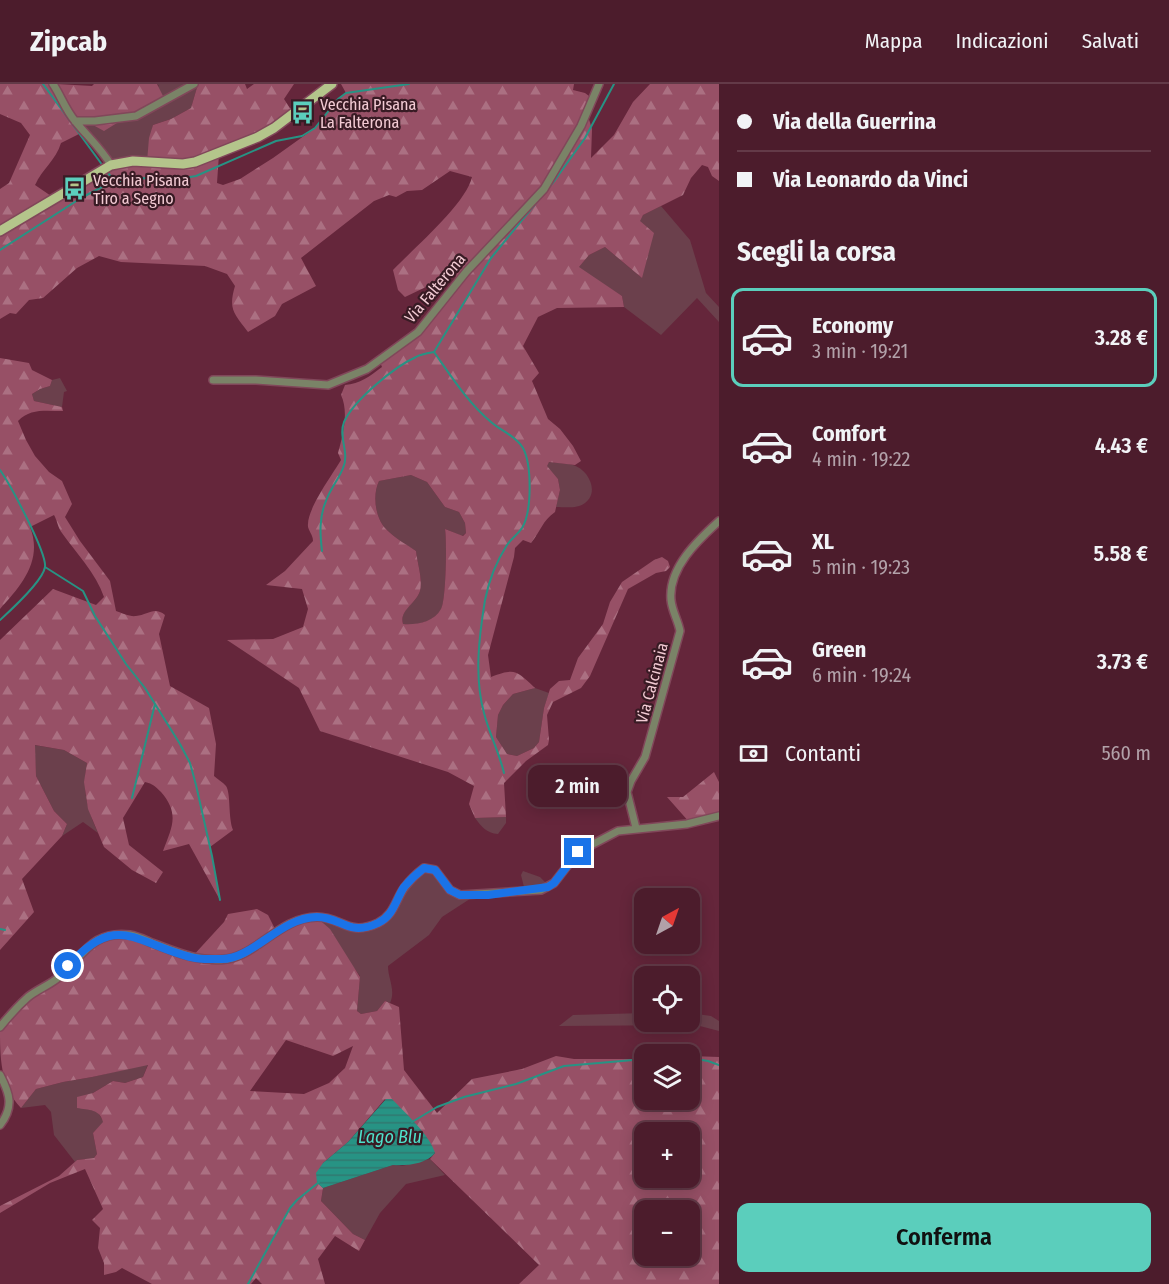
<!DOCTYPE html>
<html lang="it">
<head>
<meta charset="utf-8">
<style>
	:root { --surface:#4c1c2c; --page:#532534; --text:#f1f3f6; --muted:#b2a1a9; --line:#633a48; --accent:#5bcebc }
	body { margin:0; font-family:"Fira Sans Condensed",sans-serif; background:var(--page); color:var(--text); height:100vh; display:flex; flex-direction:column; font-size:22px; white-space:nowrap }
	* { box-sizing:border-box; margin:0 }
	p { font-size:20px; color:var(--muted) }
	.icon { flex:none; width:33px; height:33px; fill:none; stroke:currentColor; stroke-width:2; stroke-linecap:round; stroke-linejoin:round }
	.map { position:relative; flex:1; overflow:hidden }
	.details { display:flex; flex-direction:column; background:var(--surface); width:450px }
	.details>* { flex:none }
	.guide { display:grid; align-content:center; height:132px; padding:0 18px; background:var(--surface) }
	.needle { width:39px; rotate:40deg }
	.fabs { position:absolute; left:634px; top:804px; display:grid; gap:12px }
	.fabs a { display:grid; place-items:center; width:66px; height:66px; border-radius:12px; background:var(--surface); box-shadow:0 3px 15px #0003,0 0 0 2px var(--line); font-size:30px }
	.end { position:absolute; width:27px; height:27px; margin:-14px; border:8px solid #1a73e8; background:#fff; box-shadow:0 0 0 3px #fff }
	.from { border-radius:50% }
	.bubble { position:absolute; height:42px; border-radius:12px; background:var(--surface); box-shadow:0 3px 15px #0003,0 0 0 2px var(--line); font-size:20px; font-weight:600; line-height:42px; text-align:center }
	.guide b { display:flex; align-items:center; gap:21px; height:57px; font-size:22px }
	.guide b+b { border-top:2px solid var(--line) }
	.guide i { width:15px; height:15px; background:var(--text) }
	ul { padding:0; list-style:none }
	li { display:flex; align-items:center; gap:18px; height:99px; margin:0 12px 9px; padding:0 6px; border:3px solid transparent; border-radius:12px }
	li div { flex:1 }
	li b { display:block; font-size:22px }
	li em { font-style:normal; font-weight:600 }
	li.active { border-color:var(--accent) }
	li>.icon { width:54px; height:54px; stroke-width:1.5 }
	h2 { padding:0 18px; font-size:27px; line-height:72px }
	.pay { display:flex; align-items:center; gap:15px; height:66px; padding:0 18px; font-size:22px }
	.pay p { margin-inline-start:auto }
	.action { display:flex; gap:12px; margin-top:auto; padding:12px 18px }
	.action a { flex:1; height:69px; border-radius:12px; background:var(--accent); color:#111; font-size:24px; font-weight:600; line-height:69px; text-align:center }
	header { display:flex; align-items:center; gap:36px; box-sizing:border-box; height:84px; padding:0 30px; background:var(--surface); border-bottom:2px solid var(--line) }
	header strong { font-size:28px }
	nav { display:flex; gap:33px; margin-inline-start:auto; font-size:21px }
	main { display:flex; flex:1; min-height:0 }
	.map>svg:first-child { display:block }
	.grass { fill:#6b404c }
	.forest { fill:url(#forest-firs); fill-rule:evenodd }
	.water { fill:url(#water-rules) }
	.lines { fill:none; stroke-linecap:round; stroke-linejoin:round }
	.stream { stroke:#279384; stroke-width:2 }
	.minor-casing { stroke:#81475a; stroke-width:10 }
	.major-casing { stroke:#81475a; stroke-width:12 }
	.minor { stroke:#7a8367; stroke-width:7 }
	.major { stroke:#b4c58b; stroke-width:9 }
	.route { stroke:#1a73e8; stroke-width:8 }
	.labels { text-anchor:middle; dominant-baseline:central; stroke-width:4.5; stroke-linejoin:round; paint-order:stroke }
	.poi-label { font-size:16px; fill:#f3cbd4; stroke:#381b24; text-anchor:start }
	.street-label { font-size:16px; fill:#f3cbd4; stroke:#381b24 }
	.water-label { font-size:18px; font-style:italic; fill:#4fe1cb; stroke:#381b24 }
</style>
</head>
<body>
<header>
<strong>Zipcab</strong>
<nav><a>Mappa</a><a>Indicazioni</a><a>Salvati</a></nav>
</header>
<main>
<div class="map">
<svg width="719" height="1200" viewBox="0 0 719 1200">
	<defs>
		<pattern id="forest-firs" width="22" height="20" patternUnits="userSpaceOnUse" patternTransform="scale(1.5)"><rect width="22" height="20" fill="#975066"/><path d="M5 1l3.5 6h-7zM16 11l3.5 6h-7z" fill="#ab7082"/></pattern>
		<pattern id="water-rules" width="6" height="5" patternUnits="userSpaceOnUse" patternTransform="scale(1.5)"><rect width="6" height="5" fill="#279384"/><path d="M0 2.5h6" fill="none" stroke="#317970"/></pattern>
	</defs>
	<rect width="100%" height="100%" fill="#65263b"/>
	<path class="grass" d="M157,0H198L191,24L171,35L153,41L147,78L111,81L75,37L93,41L159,2Z
		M661,122L690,156L706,209L719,223V238L697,214L661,251L624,223L622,212L578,184L589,171L605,163L642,194L639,137L643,131Z
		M60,294L67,307L64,308L62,323L34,317L32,310L40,305L50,302L52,296Z
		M549,378C557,379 566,379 573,381C588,385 600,408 585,419C577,425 565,423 556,423L560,406L558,395L546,382Z
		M411,391L427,398L445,423L459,428L465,439L466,449L462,452L445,445C447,457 446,517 441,526C433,538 417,542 403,540C399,525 416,520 420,507C423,495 417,478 416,467C406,461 396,455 388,447C375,436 372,411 379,397Z
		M535,604L549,609L544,624L539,658L534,664L517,672L507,670L496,653L498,631L503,621L513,610Z
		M34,661L64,666L87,679C82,707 87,724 98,749L83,738L62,752L67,740L54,727L36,692Z
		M506,733V739L498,750C486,749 482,743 475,734Z
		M429,784L450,806L476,811L442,833L429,851L388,882C388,895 396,906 390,919L385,917L377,927L361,930L357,927L360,892L316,833L361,844L389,833L403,805Z
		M523,787L540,793L549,802L525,807L521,791Z
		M645,929V938H690V929L711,932L719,937V947L696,941L559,942L573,931Z
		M148,980L143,993L125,999L113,997L93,1009L97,1027L104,1038L93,1049L97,1070L94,1074L77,1076L75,1078L54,1051L51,1028L45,1021L21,1024L36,1005L63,998L92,993Z
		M430,1075L445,1091L406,1100L380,1129L365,1156L353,1150L321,1117L323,1104L393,1081L402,1082Z"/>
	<path class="forest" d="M0,0H53L55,2L57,0L92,2L94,0H157L165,16L125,34L104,47L93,41L76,38L85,47L61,59C56,76 42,85 35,101L54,114L111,81L147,78L149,54L153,41L171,35L191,24L198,0H245L247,5L254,0H294L284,15L293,29L219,70L217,99L223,101L240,95L273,74L315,44L338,15L346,9L341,0H574L573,6L585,9L593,15L587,29L592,45L591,74L614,51L633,18L650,0H719V97L712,92L708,83L702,81L691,94L683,111L643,131L640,137L654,149L642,194L605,163L589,171L579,183L622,212L624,223L557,224L538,233L523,262L539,289L532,297L548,335L560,345L573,362L581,377L575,381L549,378L547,382L558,395L560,406L555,428C542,437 541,447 531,459L523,456L515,464L514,473L488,571L491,593C515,584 516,586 535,604L513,610L503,621L498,631L496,653L507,670L517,672L534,664L539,658L544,624L550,605L559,597L570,596L578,574L603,540L610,518L622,498L654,476L662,473L668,477L670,483L666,487L656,489L628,505L590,592L581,604L553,618L547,631L549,656L548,661L526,677L504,699L506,733L475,734L469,720L474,702L448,688L320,647L299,604L227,556L273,555L303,543L308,525L302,505L266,501L285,487L313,457C313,450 307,446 308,440C308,424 332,391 341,376L338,369C343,351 349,328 341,311L345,301C360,300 370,292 382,283L380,278L426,241L455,196L458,185L449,192L405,213L398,206L393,186C413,165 466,120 472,93L450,87L422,106L407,107L396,113L389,111L374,117L301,174L316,202L282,220L275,232L248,248C234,229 228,226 235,202L227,190L205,182L121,178L99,172L77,184L43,214L29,216L16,230L10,229L0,235V105L9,99L30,51L21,39L0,30ZM411,391L427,398L445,423L459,428L465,439L466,449L463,452L445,445C447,457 446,517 441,525C434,538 417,541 403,540C399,526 416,520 420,507C423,495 417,478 416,467C406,460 396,455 388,447C375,436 372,411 379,397Z
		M0,274L29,279L32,286L52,296L50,302L40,305L32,310L34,317L62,323L63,327C46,327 30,324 18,337L26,356L35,372L49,388L62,397L72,420L65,433L80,457L110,497L116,527C122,529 130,533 136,532C148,531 154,522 165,531L159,550L170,602L209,624L216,660L214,692C217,695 223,698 226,702C231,709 228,734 233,746L210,763L220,816L189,760L163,767C172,743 180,730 161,708C155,702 153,700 145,698L123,734L129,761L163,788L156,799L132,786L104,763L88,725L84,698L87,679L64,666L35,661L36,692L54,727L67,740L62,752L22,795L34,828L0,866V556L53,505L96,521L104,513C96,489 76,469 62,449C58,444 57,436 54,431L30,443C43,476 22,501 0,525Z
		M714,688L719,698V732L690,739L667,713H683Z
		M257,825L268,831L276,847L316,833L330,845L360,893L357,927L361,930L377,927L385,917L399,923L404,986L437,1029L472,995L522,985L556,972L574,975H645V1016H690V972L719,973V1200H519L539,1181L430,1075L435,1069L385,1015L348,1058L323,1079L318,1099L323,1104L321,1117L353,1150L365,1156L359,1167L335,1152L318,1175L325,1200H262L256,1194L251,1200H152L122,1184L116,1188L104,1191V1179L98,1164L100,1144L92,1136L103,1125L85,1085L50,1099L0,1129V1122L59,1092L77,1076L94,1074L97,1070L93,1049L103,1038C100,1025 89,1026 77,1024V1013L93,1009L113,997L125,999L143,993L148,981L92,993L63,998L36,1005L21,1024C0,1002 0,973 0,943L13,928L59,893L77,872L109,852L129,851L191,874L224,838L228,830ZM286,956L333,972L353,962L345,984L329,999L304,1010L250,1007ZM645,1048H690V1094H645ZM645,1126H690V1172H645Z"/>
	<path class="water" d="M386,1015H392C405,1029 430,1051 435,1069C426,1080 407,1082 393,1081L323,1104L317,1099L316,1089L323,1079L348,1058Z"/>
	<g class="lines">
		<path class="stream" d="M43,0L103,82
			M106,87L116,98
			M0,166L81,114L102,103L136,94L178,95L196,92L276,57L302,52L315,44L338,15L346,9L409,0
			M434,268C451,292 468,319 491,338C501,347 516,352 523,364C532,381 532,428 522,444C518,450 511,455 507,461C496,478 489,496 485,516C479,553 474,592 484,629C489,649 499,668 504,689
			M434,268L491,174L555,96L585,54L614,0
			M0,386C10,400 47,469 45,483C43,496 11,526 0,536
			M322,467C320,450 319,433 326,417C330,405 339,395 343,384C350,369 338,353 344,338C354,316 394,283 416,273C421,270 428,269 434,268
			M45,483L83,507L95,532L126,580L145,604L180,660L190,679L196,701L212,772L220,816
			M132,714L155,620
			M0,845L5,846
			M690,974L708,977L719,981
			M412,1038L437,1023L464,1013L516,1000L564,982L645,975
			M248,1200L290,1124L297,1116L319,1098"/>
		<defs>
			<path id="minor" d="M53,0C61,12 65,25 75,37C87,52 101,64 111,81
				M75,37H95L136,32L194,0
				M213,296H256L328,301L367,285L418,248L466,188L544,105L581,42L599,0
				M636,744L627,708L631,697L645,673L680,547C678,536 672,527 671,516C668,484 698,456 719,437
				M0,943C9,932 18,922 28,913C38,905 50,901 59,893C83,873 91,846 130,851C137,852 145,856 152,859C176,868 200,879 227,875C258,870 281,833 317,833C342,833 348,853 378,839C394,831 395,817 404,804C410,796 416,790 424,784L435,786L450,806L460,811L541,806L554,799L578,768L618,747L687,740L719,732
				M0,991C10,1010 14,1023 0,1041"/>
			<path id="major" d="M0,147L111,81L133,77L183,80L195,78L258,53L274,44L332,0"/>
		</defs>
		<use href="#minor" class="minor-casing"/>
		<use href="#major" class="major-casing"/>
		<use href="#minor" class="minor"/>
		<use href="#major" class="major"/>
	</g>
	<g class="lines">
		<path class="route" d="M68,882C117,827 135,859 190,873C200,876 212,875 222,875C253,875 281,833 317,833C342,833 348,853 378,839C394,831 395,817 404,803C410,796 416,790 424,784L435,786L450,806L460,811H488L548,803L554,799L578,768"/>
	</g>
	<defs>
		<symbol id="bus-bare" viewBox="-9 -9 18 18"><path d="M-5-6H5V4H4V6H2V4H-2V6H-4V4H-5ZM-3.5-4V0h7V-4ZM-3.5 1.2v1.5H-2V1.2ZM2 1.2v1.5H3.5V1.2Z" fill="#5bcebc" stroke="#381b24" stroke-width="2.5" paint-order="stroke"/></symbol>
	</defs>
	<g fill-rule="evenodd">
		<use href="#bus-bare" x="286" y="12" width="33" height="33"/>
		<use href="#bus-bare" x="58" y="88" width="33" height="33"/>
	</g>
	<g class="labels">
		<g class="poi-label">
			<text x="320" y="20">Vecchia Pisana<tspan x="320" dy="18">La Falterona</tspan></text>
			<text x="93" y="96">Vecchia Pisana<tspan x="93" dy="18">Tiro a Segno</tspan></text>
		</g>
		<g class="street-label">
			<text transform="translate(435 204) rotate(-50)">Via Falterona</text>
			<text transform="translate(652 599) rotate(-75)">Via Calcinaia</text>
		</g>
		<g class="water-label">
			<text x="390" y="1053">Lago Blu</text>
		</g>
	</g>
</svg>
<div class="fabs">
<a><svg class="needle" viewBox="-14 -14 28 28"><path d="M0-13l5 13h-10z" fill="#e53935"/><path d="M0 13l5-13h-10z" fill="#b2a1a9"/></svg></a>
<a><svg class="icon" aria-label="locate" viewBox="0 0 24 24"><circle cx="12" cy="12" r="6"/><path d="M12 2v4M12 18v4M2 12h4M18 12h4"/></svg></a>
<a><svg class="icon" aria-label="layers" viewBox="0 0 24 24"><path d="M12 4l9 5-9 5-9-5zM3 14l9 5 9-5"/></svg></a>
<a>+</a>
<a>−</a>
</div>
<i class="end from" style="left:68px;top:882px"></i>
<i class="end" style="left:578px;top:768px"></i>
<div class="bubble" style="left:528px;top:681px;width:99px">2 min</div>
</div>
<section class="details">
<div class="guide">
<b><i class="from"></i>Via della Guerrina</b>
<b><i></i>Via Leonardo da Vinci</b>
</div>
<h2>Scegli la corsa</h2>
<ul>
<li class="active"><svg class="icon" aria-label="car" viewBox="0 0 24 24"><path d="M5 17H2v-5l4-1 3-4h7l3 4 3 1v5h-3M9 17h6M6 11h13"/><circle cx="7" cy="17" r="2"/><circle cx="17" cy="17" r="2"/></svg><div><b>Economy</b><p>3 min · 19:21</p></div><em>3.28 €</em></li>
<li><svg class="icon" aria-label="car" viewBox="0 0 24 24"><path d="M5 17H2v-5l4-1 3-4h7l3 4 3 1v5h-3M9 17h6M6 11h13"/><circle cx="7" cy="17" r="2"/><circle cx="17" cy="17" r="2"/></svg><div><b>Comfort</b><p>4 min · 19:22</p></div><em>4.43 €</em></li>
<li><svg class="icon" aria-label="car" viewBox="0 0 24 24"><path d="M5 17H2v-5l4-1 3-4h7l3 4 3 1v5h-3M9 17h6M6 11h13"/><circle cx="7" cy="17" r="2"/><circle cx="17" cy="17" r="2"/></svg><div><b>XL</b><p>5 min · 19:23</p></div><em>5.58 €</em></li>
<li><svg class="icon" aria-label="car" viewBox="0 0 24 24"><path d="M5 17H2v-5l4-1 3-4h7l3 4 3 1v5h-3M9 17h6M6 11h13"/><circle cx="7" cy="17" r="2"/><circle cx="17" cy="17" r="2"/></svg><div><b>Green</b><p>6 min · 19:24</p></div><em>3.73 €</em></li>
</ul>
<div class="pay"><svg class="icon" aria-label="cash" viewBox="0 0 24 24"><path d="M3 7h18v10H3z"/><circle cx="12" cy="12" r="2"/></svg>Contanti<p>560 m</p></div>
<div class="action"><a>Conferma</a></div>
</section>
</main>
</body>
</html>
